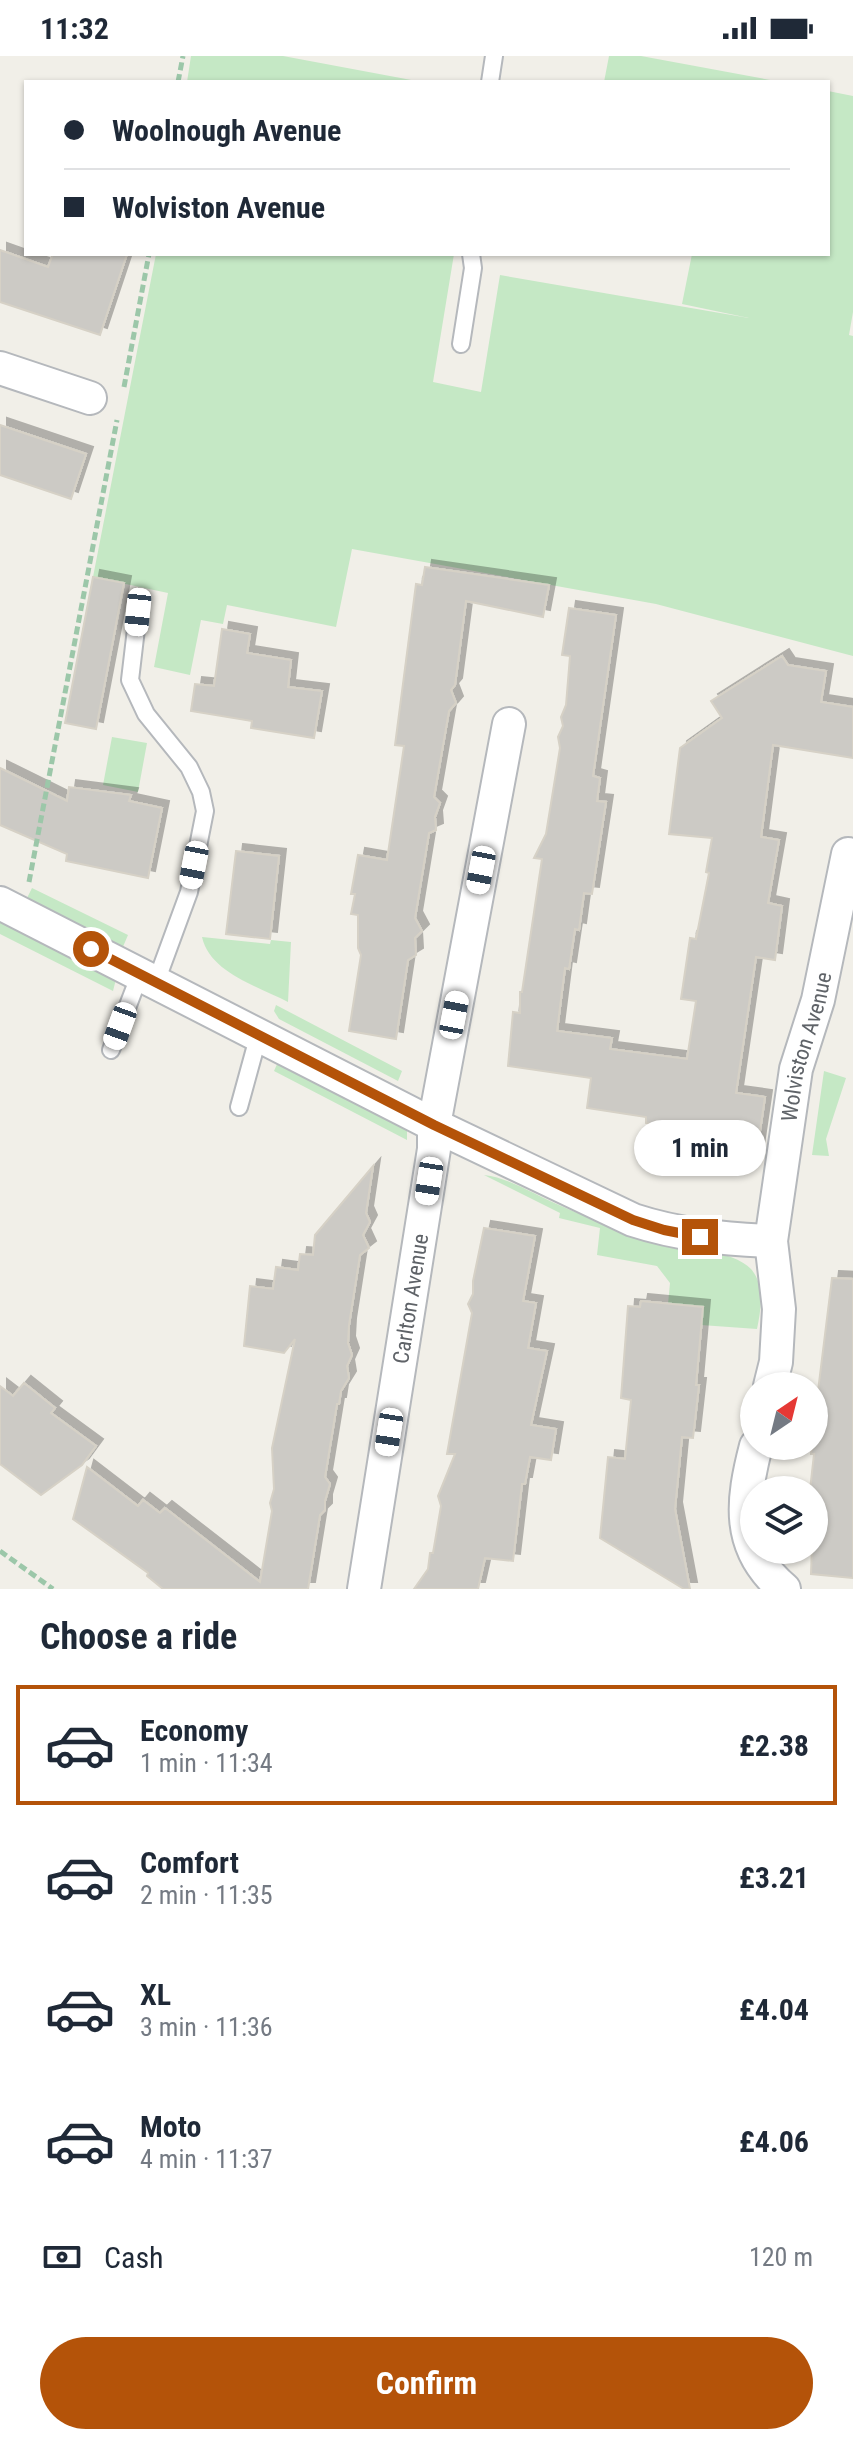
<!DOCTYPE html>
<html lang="en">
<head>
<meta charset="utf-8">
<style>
	:root { --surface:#fff; --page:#f6f6f7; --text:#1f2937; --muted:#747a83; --line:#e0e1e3; --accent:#b45309 }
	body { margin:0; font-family:"Roboto Condensed",sans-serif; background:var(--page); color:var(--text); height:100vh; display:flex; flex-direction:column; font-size:30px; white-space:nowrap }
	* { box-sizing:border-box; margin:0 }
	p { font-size:26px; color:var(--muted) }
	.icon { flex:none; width:44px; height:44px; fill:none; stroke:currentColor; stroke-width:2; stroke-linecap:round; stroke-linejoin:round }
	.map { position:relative; height:1533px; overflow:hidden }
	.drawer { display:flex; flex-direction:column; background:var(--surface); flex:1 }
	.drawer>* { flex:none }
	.guide { position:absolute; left:24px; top:24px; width:806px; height:176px; border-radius:0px; box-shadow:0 2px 6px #0004; display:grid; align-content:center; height:176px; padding:0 40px; background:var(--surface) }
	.needle { width:52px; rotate:35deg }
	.fabs { position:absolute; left:740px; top:1316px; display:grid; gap:16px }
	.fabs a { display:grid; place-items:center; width:88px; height:88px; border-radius:50%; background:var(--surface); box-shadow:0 2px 6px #0004; font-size:40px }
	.end { position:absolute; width:36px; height:36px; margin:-18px; border:10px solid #b45309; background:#fff; box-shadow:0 0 0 4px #fff }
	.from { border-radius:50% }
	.bubble { position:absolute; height:56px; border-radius:28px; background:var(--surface); box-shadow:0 2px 6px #0004; font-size:26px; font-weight:700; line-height:56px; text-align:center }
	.car { position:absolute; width:24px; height:48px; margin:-24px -12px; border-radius:10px; box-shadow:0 0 6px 2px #0007; background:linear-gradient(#fff 24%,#345 0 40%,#fff 0 76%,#345 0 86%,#fff 0) }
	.guide b { display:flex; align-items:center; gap:28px; height:76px; font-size:30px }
	.guide b+b { border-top:2px solid var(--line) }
	.guide i { width:20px; height:20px; background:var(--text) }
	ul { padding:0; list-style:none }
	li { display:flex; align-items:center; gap:24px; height:120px; margin:0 16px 12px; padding:0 24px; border:4px solid transparent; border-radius:0px }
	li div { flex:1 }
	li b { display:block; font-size:30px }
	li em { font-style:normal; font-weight:700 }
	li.current { border-color:var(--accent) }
	li>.icon { width:72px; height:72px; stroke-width:1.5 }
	h2 { padding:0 40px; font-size:36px; line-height:96px }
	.pay { display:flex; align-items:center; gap:20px; height:88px; padding:0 40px; font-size:30px }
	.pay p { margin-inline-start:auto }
	.action { display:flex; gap:16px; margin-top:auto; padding:16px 40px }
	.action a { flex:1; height:92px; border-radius:48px; background:var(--accent); color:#fff; font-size:32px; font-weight:700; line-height:92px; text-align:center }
	.status { display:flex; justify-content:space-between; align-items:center; height:56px; padding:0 40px; background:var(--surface); direction:ltr }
	.status svg { height:22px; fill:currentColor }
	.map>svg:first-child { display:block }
	.green { fill:#c5e8c5 }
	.building { fill:#cccac5; stroke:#d6d1c6; stroke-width:2; filter:url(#shadow) }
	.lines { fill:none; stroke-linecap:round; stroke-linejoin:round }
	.lane-casing { stroke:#b5b8bc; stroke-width:20 }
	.street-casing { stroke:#b5b8bc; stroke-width:36 }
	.path { stroke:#9cc7a9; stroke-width:5; stroke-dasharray:8 4; stroke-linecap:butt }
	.lane { stroke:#fff; stroke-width:16 }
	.street { stroke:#fff; stroke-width:32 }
	.route { stroke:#b45309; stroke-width:10 }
	.labels { text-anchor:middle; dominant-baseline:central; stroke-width:6; stroke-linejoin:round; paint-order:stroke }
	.street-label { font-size:22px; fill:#5f6368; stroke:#fff }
</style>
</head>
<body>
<div class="status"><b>11:32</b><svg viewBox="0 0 49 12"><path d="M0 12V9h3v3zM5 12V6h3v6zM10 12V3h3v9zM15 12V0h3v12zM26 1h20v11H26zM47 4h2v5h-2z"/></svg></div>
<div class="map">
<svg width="853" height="1533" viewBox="0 0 853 1533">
	<defs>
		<filter id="shadow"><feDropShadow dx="7" dy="-7" stdDeviation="0" flood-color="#0004"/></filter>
	</defs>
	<rect width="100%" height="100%" fill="#f1efe8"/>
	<path class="green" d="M191,0H283L422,26H187Z
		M609,0H641L781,26H604Z
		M828,35L853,40V256L849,279L853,280V600L656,548L352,493L336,571L227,549L223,568L201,564L190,619L154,611L168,537L93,521L156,198H454L433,326L481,336L500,219L749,262L682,248L692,198H828Z
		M112,681L147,687L138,736L103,729Z
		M32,832L128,879L122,893L26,844Z
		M0,864L116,923L113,935L0,878Z
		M202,881L270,888L271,884L291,886L288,946C258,930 210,917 202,881Z
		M276,949L402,1015L398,1025L279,963L274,955Z
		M278,1006L407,1073V1084L274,1015Z
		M824,1015L846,1022L826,1083L829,1100L812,1099Z
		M484,1119C510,1122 535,1139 559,1149C587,1162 617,1171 646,1180C672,1187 735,1195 751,1213C765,1229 761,1254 757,1273L701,1269L703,1251L668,1248L670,1227L657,1210L597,1199L600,1172L559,1162L560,1157Z"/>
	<path class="building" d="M0,194L48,211L53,198H127L100,279L0,246Z
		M0,369L86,398L71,443L0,419Z
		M425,511L549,529L543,561L466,545L455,629L451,634L456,647L449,655L434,741L440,747L435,761L436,774L429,777L415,862L422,875L415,882L416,899L408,904L396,983L349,975L361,899L358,892V859L351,858L355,838H351L358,799L387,804L404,690L395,689L416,528L422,529Z
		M93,521L124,527L96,673L65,667Z
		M569,552L616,559L593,720L600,722L597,745L606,746L592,838L584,837L579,874L575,873L569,913L565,912L557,975L612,982L610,993L687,1003L696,945L681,943L690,882L696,883L709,817L706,816L712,782L669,778L680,692L722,662L711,645L782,600L788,609L826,615L821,646L853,651V702L773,689L761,781L779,784L768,847L782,850L775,904L756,901L736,1037L765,1041L755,1109L700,1101L702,1091L650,1085L652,1068L646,1067V1061L587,1052L591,1022L508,1010L513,956L520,957V936H522L542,803L534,802L546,778L560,692L558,681L563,670L561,661L566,649L570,600L562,599Z
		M222,573L250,578L247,597L291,604L288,631L322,635L314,682L251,672L252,665L191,655L195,628L214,630Z
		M0,712L67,745L69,731L131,739L129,745L162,752L148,822L66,805L67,798L0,769Z
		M236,795L279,800L270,883L226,878Z
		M373,1110L366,1157L370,1166L363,1179L369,1192L360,1199L349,1269L348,1287L352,1299L347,1310L349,1322L341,1335L339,1348H337L325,1421L330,1428L325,1445V1454L320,1459L308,1533H163L147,1520L148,1517L73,1463L87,1411L138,1450L143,1444L160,1457L165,1452L260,1526L272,1455L270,1447L274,1433L272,1392L295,1283L284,1297L244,1290L250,1230L273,1233L276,1211L298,1214L300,1198L313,1199L315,1179Z
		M484,1172L535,1180L523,1245L536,1247L528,1292L547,1295L531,1369L556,1373L551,1404L530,1401L525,1428H522L513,1505L485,1502L478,1533H414L428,1513L430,1497H433L441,1450L438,1440L455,1398H447L472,1257L468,1248L473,1238V1225Z
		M832,1222L853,1223V1522L811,1518L814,1434H810L814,1398H811L812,1390H814L816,1351Z
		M641,1245L703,1251L696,1329H699L693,1382L682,1381L675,1453L690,1533H684L600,1482L608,1401L625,1403L631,1344L621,1342L628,1250L640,1251Z
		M24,1327L55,1352L51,1357L96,1390L82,1409L41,1439L0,1408V1330L13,1340Z"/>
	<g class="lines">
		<defs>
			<path id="lane" d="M490,26L494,0
				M461,288L473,212L471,198
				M138,556L130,624L146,658L189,711L201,736L205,755L189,836L156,926
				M111,994L140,918
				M239,1051L259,978"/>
			<g id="street">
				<path d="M0,312L90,342"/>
				<path d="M0,847L434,1069L633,1164C679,1179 723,1183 771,1185"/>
				<path id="s1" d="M770,1330L776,1306L779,1253L771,1185L796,1013L818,944L848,798"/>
				<path d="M756,1390C742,1444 735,1492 784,1533"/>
				<path id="s2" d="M364,1533L434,1093V1069L509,668"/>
			</g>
		</defs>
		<use href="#lane" class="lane-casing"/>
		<use href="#street" class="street-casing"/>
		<path class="path" d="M178,26L183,0
			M124,331L149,198
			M29,826L117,364
			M0,1495L53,1533"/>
		<use href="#lane" class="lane"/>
		<use href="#street" class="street"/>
	</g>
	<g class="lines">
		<path class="route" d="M91,893L434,1069L633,1164L664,1174L700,1181"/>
	</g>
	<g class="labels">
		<g class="street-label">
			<text stroke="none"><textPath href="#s1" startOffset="344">Wolviston Avenue</textPath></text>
			<text stroke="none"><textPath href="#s2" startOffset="294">Carlton Avenue</textPath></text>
		</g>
	</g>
</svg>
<div class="fabs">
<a><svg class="needle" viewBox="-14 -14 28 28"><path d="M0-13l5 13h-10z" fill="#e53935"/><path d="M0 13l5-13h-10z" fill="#747a83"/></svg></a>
<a><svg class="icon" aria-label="layers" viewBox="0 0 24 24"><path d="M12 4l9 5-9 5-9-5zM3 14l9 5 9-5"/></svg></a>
</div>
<i class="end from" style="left:91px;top:893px"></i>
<i class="end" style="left:700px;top:1181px"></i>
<div class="bubble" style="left:634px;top:1064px;width:132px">1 min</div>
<i class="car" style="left:138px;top:556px;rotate:186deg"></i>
<i class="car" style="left:194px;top:809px;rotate:191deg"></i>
<i class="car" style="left:481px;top:814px;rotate:191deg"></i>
<i class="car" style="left:454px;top:959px;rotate:11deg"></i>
<i class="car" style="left:120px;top:970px;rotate:200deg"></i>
<i class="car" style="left:429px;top:1125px;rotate:189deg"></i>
<i class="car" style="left:389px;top:1376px;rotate:189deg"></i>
<div class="guide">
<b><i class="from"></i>Woolnough Avenue</b>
<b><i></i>Wolviston Avenue</b>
</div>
</div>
<section class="drawer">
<h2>Choose a ride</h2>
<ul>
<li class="current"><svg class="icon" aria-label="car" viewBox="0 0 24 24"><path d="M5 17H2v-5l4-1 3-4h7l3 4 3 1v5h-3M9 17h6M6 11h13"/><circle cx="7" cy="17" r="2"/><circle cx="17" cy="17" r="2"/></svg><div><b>Economy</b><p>1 min · 11:34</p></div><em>£2.38</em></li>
<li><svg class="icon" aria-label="car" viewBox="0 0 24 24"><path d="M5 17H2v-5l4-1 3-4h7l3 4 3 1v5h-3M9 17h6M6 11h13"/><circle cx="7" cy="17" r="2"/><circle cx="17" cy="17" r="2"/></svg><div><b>Comfort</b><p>2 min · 11:35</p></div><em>£3.21</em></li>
<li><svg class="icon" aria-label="car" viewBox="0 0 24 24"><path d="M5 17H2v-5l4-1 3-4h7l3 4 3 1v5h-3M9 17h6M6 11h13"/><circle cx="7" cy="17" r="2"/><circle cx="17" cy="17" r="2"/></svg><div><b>XL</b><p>3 min · 11:36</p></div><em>£4.04</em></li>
<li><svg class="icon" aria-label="car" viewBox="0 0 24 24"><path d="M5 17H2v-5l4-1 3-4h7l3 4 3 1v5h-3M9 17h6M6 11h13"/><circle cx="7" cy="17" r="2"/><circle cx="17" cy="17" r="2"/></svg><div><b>Moto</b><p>4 min · 11:37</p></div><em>£4.06</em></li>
</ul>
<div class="pay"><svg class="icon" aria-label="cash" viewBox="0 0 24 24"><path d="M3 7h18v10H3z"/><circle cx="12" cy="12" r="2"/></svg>Cash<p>120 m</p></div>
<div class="action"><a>Confirm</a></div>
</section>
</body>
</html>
